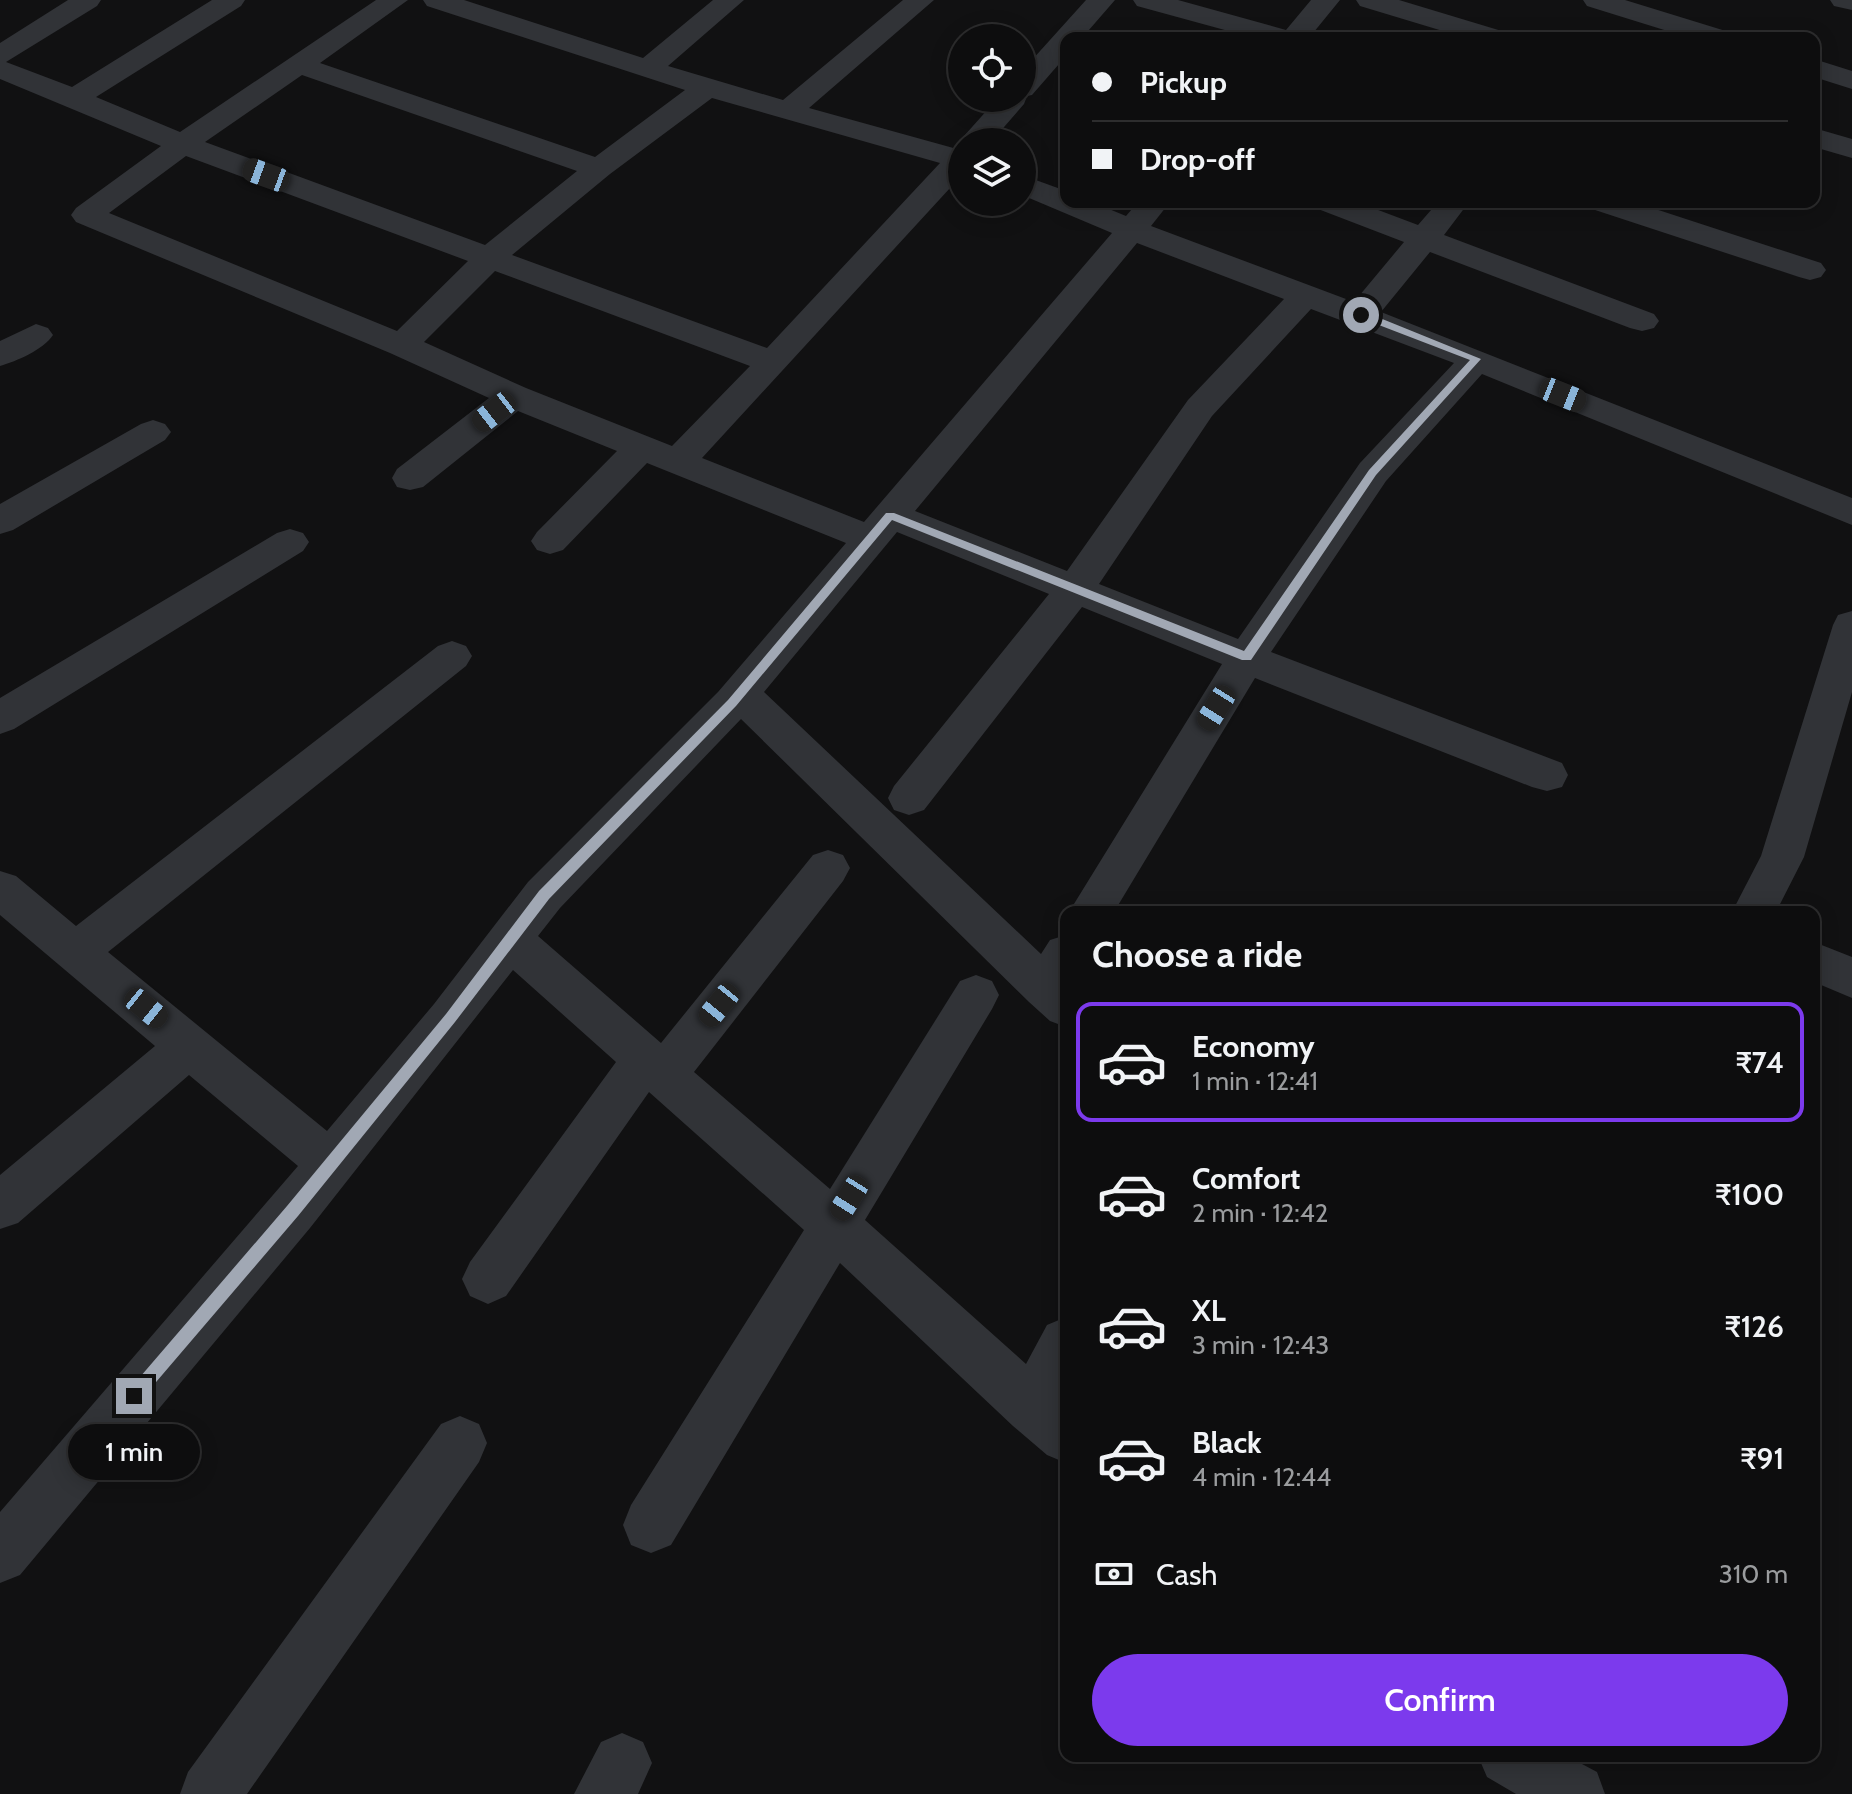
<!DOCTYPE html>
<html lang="en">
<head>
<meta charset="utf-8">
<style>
	:root { --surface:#0d0d0e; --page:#161617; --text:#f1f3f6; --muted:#9a9c9e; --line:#2d2d2e; --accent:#7c3aed }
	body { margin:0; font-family:Cabin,sans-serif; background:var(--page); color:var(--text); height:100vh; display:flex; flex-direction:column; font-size:30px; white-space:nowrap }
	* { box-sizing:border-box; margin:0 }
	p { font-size:26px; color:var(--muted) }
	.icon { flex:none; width:44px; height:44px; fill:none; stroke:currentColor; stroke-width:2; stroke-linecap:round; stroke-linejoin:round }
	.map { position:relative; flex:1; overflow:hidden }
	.details { position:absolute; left:1060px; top:906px; width:760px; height:856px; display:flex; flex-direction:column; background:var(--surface); border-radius:16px; box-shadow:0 4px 20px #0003,0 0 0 2px var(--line) }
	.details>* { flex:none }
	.top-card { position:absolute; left:1060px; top:32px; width:760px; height:176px; border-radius:16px; box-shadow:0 4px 20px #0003,0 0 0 2px var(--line); display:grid; align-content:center; height:176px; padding:0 32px; background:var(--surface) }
	.buttons { position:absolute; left:948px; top:24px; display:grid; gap:16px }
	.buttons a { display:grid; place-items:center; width:88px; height:88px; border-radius:50%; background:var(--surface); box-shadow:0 4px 20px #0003,0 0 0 2px var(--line); font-size:40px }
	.end { position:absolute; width:36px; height:36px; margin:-18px; border:10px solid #a1a8b4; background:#111; box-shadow:0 0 0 4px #111 }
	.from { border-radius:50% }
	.bubble { position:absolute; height:56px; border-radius:28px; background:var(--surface); box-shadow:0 4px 20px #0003,0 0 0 2px var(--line); font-size:26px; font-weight:600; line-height:56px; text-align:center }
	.car { position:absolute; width:24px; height:48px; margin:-24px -12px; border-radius:10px; box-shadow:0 0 6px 2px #0007; background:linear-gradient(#222 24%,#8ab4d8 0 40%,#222 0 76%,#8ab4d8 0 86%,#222 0) }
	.top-card b { display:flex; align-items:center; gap:28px; height:76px; font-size:30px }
	.top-card b+b { border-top:2px solid var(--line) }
	.top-card i { width:20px; height:20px; background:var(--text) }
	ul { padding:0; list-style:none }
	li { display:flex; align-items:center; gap:24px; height:120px; margin:0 16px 12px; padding:0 16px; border:4px solid transparent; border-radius:16px }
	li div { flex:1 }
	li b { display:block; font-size:30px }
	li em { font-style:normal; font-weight:600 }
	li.on { border-color:var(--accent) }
	li>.icon { width:72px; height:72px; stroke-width:1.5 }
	h2 { padding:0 32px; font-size:36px; line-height:96px }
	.pay { display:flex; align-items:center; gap:20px; height:88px; padding:0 32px; font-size:30px }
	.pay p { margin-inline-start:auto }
	.action { display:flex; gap:16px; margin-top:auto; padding:16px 32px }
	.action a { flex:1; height:92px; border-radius:48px; background:var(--accent); color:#fff; font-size:32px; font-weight:600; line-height:92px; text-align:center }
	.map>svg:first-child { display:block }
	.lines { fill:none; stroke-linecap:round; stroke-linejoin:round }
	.minor { fill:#313337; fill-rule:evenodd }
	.route { fill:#a1a8b4 }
</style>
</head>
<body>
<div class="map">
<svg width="1852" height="1794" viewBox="0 0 1852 1794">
	<rect width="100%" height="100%" fill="#111112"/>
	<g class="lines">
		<path class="minor" d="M68,0H101L97,6L6,62L72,87L212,0H245L241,6L96,97L180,132L376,0H408L320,63L595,157L685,90L427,6L423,0H464L643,58L713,0H744L668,66L783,100L903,0H934L809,108L957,149L962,148V175L702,458L864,522L1112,233L1022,195V175L1066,191V202H1092L1126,216L1138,202H1170L1151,226L1354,302L1404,242L1318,209L1314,202H1357L1418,225L1438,202H1469L1444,235L1654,314L1659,321L1654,328L1642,331L1630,328L1430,252L1381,312L1852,498V525L1482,374L1386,481L1271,652L1562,763L1568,775L1562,787L1547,791L1532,787L1255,678L1114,912H1069L1222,664L1082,607L924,810L909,815L894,810L888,798L894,786L1049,594L897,532L764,692L1041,954L1050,940L1066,935V1027L1050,1021L1029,1002L741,719L560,908L538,936L661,1043L813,855L828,850L843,855L850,868L843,881L694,1072L830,1189L960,981L976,975L992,981L999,995L992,1009L865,1220L1026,1364L1047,1325L1066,1317V1463L1047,1455L1013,1426L840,1263L671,1545L651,1553L631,1545L623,1525L631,1505L804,1230L649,1092L506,1296L488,1304L470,1296L462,1279L470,1262L616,1062L513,970L310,1228L20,1575L0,1583V1512L298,1166L189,1075L18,1223L0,1229V1175L155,1046L0,915V871L16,876L76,926L438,646L452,641L466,646L472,656L466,666L108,952L327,1131L434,1004L528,882L718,692L846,543L647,463L563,550L550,554L537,550L531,541L537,532L617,451L518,411L423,487L410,490L397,487L392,478L397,469L489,398L390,353L76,222L71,215L76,208L161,146L0,79V43ZM302,75L577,171L485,245L205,142ZM712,98L940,163L767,348L512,255L610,174ZM186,156L468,261L397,331L109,213ZM1137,243L1284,299L1188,400L1067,571L915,511ZM495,271L750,366L672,446L526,388L424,342ZM1311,309L1454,363L1360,463L1238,639L1099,584L1212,416Z
			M1086,0H1115L1082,38H1066V56L1032,95L1027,96L1024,104L991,142H962V145L960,142L964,136L998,98H1022V71Z
			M1133,0H1178L1286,30L1311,0H1340L1309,38H1254L1137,6Z
			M1356,0H1399L1505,32L1509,38H1466L1360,6Z
			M1583,0H1625L1729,32L1733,38H1690L1587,6Z
			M1830,0H1852V10L1834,6Z
			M1814,59L1852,71V89L1814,77Z
			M1814,128L1852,139V158L1814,147Z
			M1588,202H1634L1821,263L1826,270L1821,277L1810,280L1799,277L1592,209Z
			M36,324L48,328L53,335C43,350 17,361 0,366V341Z
			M153,420L165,424L171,432L165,440L13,530L0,534V504L141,424Z
			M290,529L303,533L309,542L303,551L14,729L0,734V698L277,533Z
			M1852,611V692L1804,857L1776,912H1732L1761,856L1833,625L1838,615Z
			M1814,942L1852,957V998L1814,982Z
			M460,1416L479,1424L487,1443L479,1462L247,1794H180L188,1772L441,1424Z
			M622,1733L643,1742L652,1763L638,1794H574L601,1742Z
			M1478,1756H1567L1597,1772L1605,1794H1516L1487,1777Z"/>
	</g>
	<path class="route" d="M1358,312H1365L1481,359L1376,475L1251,660H1242L892,520L736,706L549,899L455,1022L298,1216L139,1402H128V1391L287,1206L446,1014L539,891L728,700L886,513H894L1244,651L1369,470L1470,360L1358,317Z"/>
</svg>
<div class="buttons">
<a><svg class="icon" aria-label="locate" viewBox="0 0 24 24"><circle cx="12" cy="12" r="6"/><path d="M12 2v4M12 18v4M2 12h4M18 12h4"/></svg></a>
<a><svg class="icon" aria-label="layers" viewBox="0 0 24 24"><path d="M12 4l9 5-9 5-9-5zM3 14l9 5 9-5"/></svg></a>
</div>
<i class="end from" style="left:1361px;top:315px"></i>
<i class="end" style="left:134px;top:1396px"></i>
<div class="bubble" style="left:68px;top:1424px;width:132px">1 min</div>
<i class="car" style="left:266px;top:175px;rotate:290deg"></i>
<i class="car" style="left:1563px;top:395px;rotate:112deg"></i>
<i class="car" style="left:494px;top:412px;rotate:232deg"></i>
<i class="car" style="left:1216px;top:708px;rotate:212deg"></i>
<i class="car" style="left:719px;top:1005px;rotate:219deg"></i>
<i class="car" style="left:146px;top:1008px;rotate:129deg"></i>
<i class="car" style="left:849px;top:1198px;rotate:212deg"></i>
<div class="top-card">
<b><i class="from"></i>Pickup</b>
<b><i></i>Drop-off</b>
</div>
<section class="details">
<h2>Choose a ride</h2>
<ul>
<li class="on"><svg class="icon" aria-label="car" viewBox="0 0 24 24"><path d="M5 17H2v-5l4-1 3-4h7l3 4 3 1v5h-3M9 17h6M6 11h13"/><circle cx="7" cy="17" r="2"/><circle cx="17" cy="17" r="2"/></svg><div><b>Economy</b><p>1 min · 12:41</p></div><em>₹74</em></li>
<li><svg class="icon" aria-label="car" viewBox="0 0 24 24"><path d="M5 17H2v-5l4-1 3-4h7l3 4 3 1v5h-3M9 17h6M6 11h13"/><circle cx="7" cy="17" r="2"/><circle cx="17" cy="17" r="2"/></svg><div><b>Comfort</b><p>2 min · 12:42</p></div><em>₹100</em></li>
<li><svg class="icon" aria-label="car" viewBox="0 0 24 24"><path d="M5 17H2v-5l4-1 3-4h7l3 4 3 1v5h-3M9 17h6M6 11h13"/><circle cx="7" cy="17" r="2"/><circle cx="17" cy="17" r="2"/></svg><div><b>XL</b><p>3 min · 12:43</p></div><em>₹126</em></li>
<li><svg class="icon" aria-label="car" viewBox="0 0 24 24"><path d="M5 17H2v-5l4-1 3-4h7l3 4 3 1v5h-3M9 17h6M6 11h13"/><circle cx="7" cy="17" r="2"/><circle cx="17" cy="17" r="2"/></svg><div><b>Black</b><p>4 min · 12:44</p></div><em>₹91</em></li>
</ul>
<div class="pay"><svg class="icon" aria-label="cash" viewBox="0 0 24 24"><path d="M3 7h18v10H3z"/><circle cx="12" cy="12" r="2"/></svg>Cash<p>310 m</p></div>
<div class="action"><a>Confirm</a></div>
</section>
</div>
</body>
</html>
